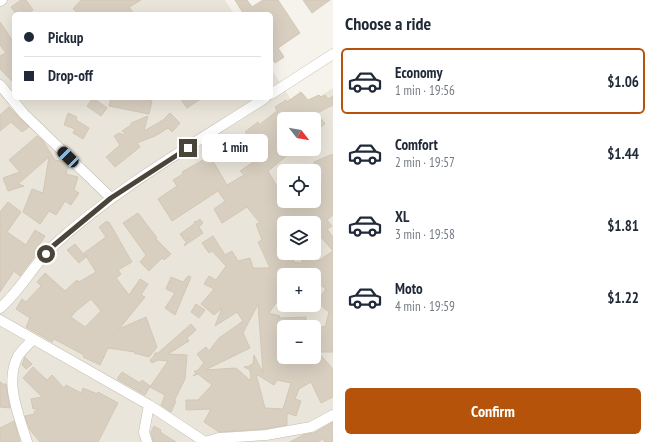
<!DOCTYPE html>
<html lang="en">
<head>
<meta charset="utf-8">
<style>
	:root { --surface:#fff; --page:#f6f6f7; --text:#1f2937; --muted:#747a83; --line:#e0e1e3; --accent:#b45309 }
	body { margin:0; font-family:"PT Sans Narrow",sans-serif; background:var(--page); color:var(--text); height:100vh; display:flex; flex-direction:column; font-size:15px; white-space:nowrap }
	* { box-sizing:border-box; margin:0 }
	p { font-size:13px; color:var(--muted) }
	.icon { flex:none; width:22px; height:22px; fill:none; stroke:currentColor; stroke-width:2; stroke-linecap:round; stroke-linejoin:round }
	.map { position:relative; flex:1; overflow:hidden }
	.side { display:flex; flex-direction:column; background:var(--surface); width:320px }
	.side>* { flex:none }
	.guide { position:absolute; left:12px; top:12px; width:261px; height:88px; border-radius:6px; box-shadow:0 4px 16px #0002; display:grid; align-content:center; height:88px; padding:0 12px; background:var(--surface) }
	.needle { width:26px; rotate:121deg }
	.fabs { position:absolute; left:277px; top:112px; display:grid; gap:8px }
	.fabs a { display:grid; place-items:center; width:44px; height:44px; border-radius:6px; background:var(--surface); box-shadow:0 4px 16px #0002; font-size:20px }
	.end { position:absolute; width:18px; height:18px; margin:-9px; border:5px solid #4b4439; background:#fff; box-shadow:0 0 0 2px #fff }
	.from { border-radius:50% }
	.bubble { position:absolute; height:28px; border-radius:6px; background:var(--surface); box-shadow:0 4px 16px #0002; font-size:13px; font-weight:800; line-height:28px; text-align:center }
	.car { position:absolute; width:12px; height:24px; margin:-12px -6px; border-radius:5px; box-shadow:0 0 3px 1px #0007; background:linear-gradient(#222 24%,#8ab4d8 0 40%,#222 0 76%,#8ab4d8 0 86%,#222 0) }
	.guide b { display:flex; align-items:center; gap:14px; height:38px; font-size:15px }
	.guide b+b { border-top:1px solid var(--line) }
	.guide i { width:10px; height:10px; background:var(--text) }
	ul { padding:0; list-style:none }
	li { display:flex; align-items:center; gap:12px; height:66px; margin:0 8px 6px; padding:0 4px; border:2px solid transparent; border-radius:6px }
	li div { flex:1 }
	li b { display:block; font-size:15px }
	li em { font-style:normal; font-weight:800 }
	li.on { border-color:var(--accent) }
	li>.icon { width:36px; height:36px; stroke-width:1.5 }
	h2 { padding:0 12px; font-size:18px; line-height:48px }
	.primary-button { display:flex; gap:8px; margin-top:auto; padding:8px 12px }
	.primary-button a { flex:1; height:46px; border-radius:6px; background:var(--accent); color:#fff; font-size:16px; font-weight:800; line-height:46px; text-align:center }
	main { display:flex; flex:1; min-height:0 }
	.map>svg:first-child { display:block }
	.residential { fill:#eae5da; fill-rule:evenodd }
	.building { fill:#d8cfc1; stroke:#d3c7b4; fill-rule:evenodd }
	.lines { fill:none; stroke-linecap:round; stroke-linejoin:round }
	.minor-casing { stroke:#c2bbae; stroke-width:11 }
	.minor { stroke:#fff; stroke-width:10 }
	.route { stroke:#4b4439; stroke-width:5 }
</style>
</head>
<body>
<main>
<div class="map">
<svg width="333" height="442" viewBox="0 0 333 442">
	<rect width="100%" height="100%" fill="#f6f3ec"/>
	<path class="residential" d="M0,0H225L234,14H14V98H271V69L298,110L333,88V442H0ZM284,119H314V149H284ZM284,171H314V201H284ZM284,223H314V253H284ZM284,275H314V305H284ZM284,327H314V357H284Z"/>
	<path class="building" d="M21,0H26L33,10L26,14H16L11,7Z
		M81,0H141L129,7L134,14H79L73,9Z
		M235,0H247L252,7L263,0H278L300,33L278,48L284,57L275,63L271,56V14H242L243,13Z
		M303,0H330L312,13Z
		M0,22L14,43V83L0,69V56L6,53L0,45Z
		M301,92L308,100L319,95L321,97L325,95L328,99L333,96V105L317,113L325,124L314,131V119H284V134L277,139L284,147V149H286L290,153L268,171L278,188L284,184V201H314V162L333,154V215L327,220L332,226L327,229L333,237V352H318L333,369V397L321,403L311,382L299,389L295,399L301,401L296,416L287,413V425L265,429L219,432L204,422L211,409L186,410V400H198L212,385L198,374L193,376L196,373L194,371H197L204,363L197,354L206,347L209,351L219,338L243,321L237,312L215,326L222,308L214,315L201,304L214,289L204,284L209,276L216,280L226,266L212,251L209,253L202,243L213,236L225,255L232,251L238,261L250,258L253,268H270L258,242L262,240L256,224L260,223L247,207L222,223L214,209L225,201L218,191L172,221L158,199L177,186L173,180L183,174L182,172L210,156L227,185L244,175L240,171L258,159L251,150L257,146L245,132L258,122L259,125L277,111L275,107L286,100L287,102ZM284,223H314V227L321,237L333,251L318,261L310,253L299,264L298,262L296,263L276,244L284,242ZM284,275H322L316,282L326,289L316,302L329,312L325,327L314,325V357H284V327H306V317L279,318L280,316L269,313L284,291ZM258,304L263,373L254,355L253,364L250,365V366L244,367L250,370L251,381L236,368L205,370L250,348L243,333ZM256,374L274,385L277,380L291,383L283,409L265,408Z
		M93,98L107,108L101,116L87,106Z
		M111,98H140L152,101L149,114L109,106Z
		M180,98H202L187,108Z
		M9,107L29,127L22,132L11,122L0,131V115Z
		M68,113L77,117L76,120L89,128L83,139L73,133L75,129L64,125Z
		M170,113L180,123L172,132L168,128L155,136L137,143L140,147L115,167L106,157L120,145L114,136L119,133L124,135L125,133L122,131L131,125V123L148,116L144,131L163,120Z
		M37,136L43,141L55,160L65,162L68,166L66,174L78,177L74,190L79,193L71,205L65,201L56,215L49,211L40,224L23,212L32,189L43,193L49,157L18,184L24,186L8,191L3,178L20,172L9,160Z
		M8,202L21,212L7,232L26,245L35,230L45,236L35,252L37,253L20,276L14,271L0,292V212Z
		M138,213L157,238L156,239L171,254L164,260L162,258L149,271L140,262L146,255L123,223Z
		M200,219L203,223L199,227L203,233L184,246L188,238L185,241L180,234L194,224L195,221L196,222Z
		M107,221L108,223L109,222L132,262L118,270L121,274L116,278L129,295L140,279L148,284L141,295L145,297L119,329L146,317L157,347L149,357L134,353L135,352L108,348L100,365L83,357L84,355L54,339L52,342L26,327L30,318L16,309L22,299L26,302L41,286L37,282L45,273L65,291L77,280L79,282L96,272L84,253L106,237L99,227ZM91,299L101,311L85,327L71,317L76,311Z
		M75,244L86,257L79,263L67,250Z
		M188,276L191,277L175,315L165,308L175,293L166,289L171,277L183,282Z
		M196,304L205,310L199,318L191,312Z
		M191,324L196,330L187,338L189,341L168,354L187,355L185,379L174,401H176L171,412L161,405L165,395L150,387L168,361L158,360L152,363L150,360L154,356L155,353H158Z
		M25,357L32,364L26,369L22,365Z
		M33,367L47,380L52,375L64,388L66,385L81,393L83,388L97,394L98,392L118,403L98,442H40L30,430L25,416L35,414L34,412L39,409H33L31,399L42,397L23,378Z
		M122,372L140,383L142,380L150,386L145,395L117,379Z
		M0,382H1L2,384H6L10,408L0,407Z
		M14,421L20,442H0V428Z
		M333,422V442H325L323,439L317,442H290L303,435L314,433Z
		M154,426L161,430L160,432L176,442H153L151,432Z"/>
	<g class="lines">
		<defs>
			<path id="minor" d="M0,1L2,0
				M0,85L24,114L111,198
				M271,94L333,54
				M0,308C21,290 33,265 53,246C116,188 194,144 265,98
				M0,320L149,405L205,442
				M27,442C19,416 4,382 18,356C22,350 28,345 33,339
				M147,442L144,432L149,405
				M205,442L219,438L266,435L311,427L333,415"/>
		</defs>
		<use href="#minor" class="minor-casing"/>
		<use href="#minor" class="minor"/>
	</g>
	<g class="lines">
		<path class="route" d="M46,254L53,246L111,198L188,148"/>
	</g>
</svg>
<div class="fabs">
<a><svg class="needle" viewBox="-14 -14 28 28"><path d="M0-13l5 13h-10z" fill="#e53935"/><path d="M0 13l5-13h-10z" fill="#747a83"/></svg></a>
<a><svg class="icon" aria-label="locate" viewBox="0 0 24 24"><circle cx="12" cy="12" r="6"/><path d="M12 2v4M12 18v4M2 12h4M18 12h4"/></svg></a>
<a><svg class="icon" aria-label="layers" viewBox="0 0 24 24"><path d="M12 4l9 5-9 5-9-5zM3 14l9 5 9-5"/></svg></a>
<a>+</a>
<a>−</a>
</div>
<i class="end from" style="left:46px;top:254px"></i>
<i class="end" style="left:188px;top:148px"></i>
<div class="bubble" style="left:202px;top:134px;width:66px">1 min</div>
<i class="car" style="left:68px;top:157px;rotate:314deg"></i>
<div class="guide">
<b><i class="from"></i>Pickup</b>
<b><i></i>Drop-off</b>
</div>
</div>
<section class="side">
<h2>Choose a ride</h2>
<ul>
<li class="on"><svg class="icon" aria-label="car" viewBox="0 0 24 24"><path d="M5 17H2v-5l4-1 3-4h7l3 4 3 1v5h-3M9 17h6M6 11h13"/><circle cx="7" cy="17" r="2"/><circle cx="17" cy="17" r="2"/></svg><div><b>Economy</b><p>1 min · 19:56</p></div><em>$1.06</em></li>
<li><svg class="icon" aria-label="car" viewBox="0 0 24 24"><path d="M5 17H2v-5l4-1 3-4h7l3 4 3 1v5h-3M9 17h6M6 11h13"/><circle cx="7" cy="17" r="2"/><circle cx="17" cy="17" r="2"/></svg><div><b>Comfort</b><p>2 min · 19:57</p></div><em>$1.44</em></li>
<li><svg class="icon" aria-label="car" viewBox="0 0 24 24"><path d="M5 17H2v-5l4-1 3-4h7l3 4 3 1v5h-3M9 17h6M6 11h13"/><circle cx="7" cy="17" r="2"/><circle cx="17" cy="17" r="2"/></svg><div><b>XL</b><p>3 min · 19:58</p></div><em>$1.81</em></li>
<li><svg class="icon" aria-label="car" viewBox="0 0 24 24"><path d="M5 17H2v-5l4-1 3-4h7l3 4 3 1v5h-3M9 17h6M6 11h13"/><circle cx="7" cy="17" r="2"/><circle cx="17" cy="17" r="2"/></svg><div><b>Moto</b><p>4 min · 19:59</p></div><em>$1.22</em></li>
</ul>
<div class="primary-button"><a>Confirm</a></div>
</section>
</main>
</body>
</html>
